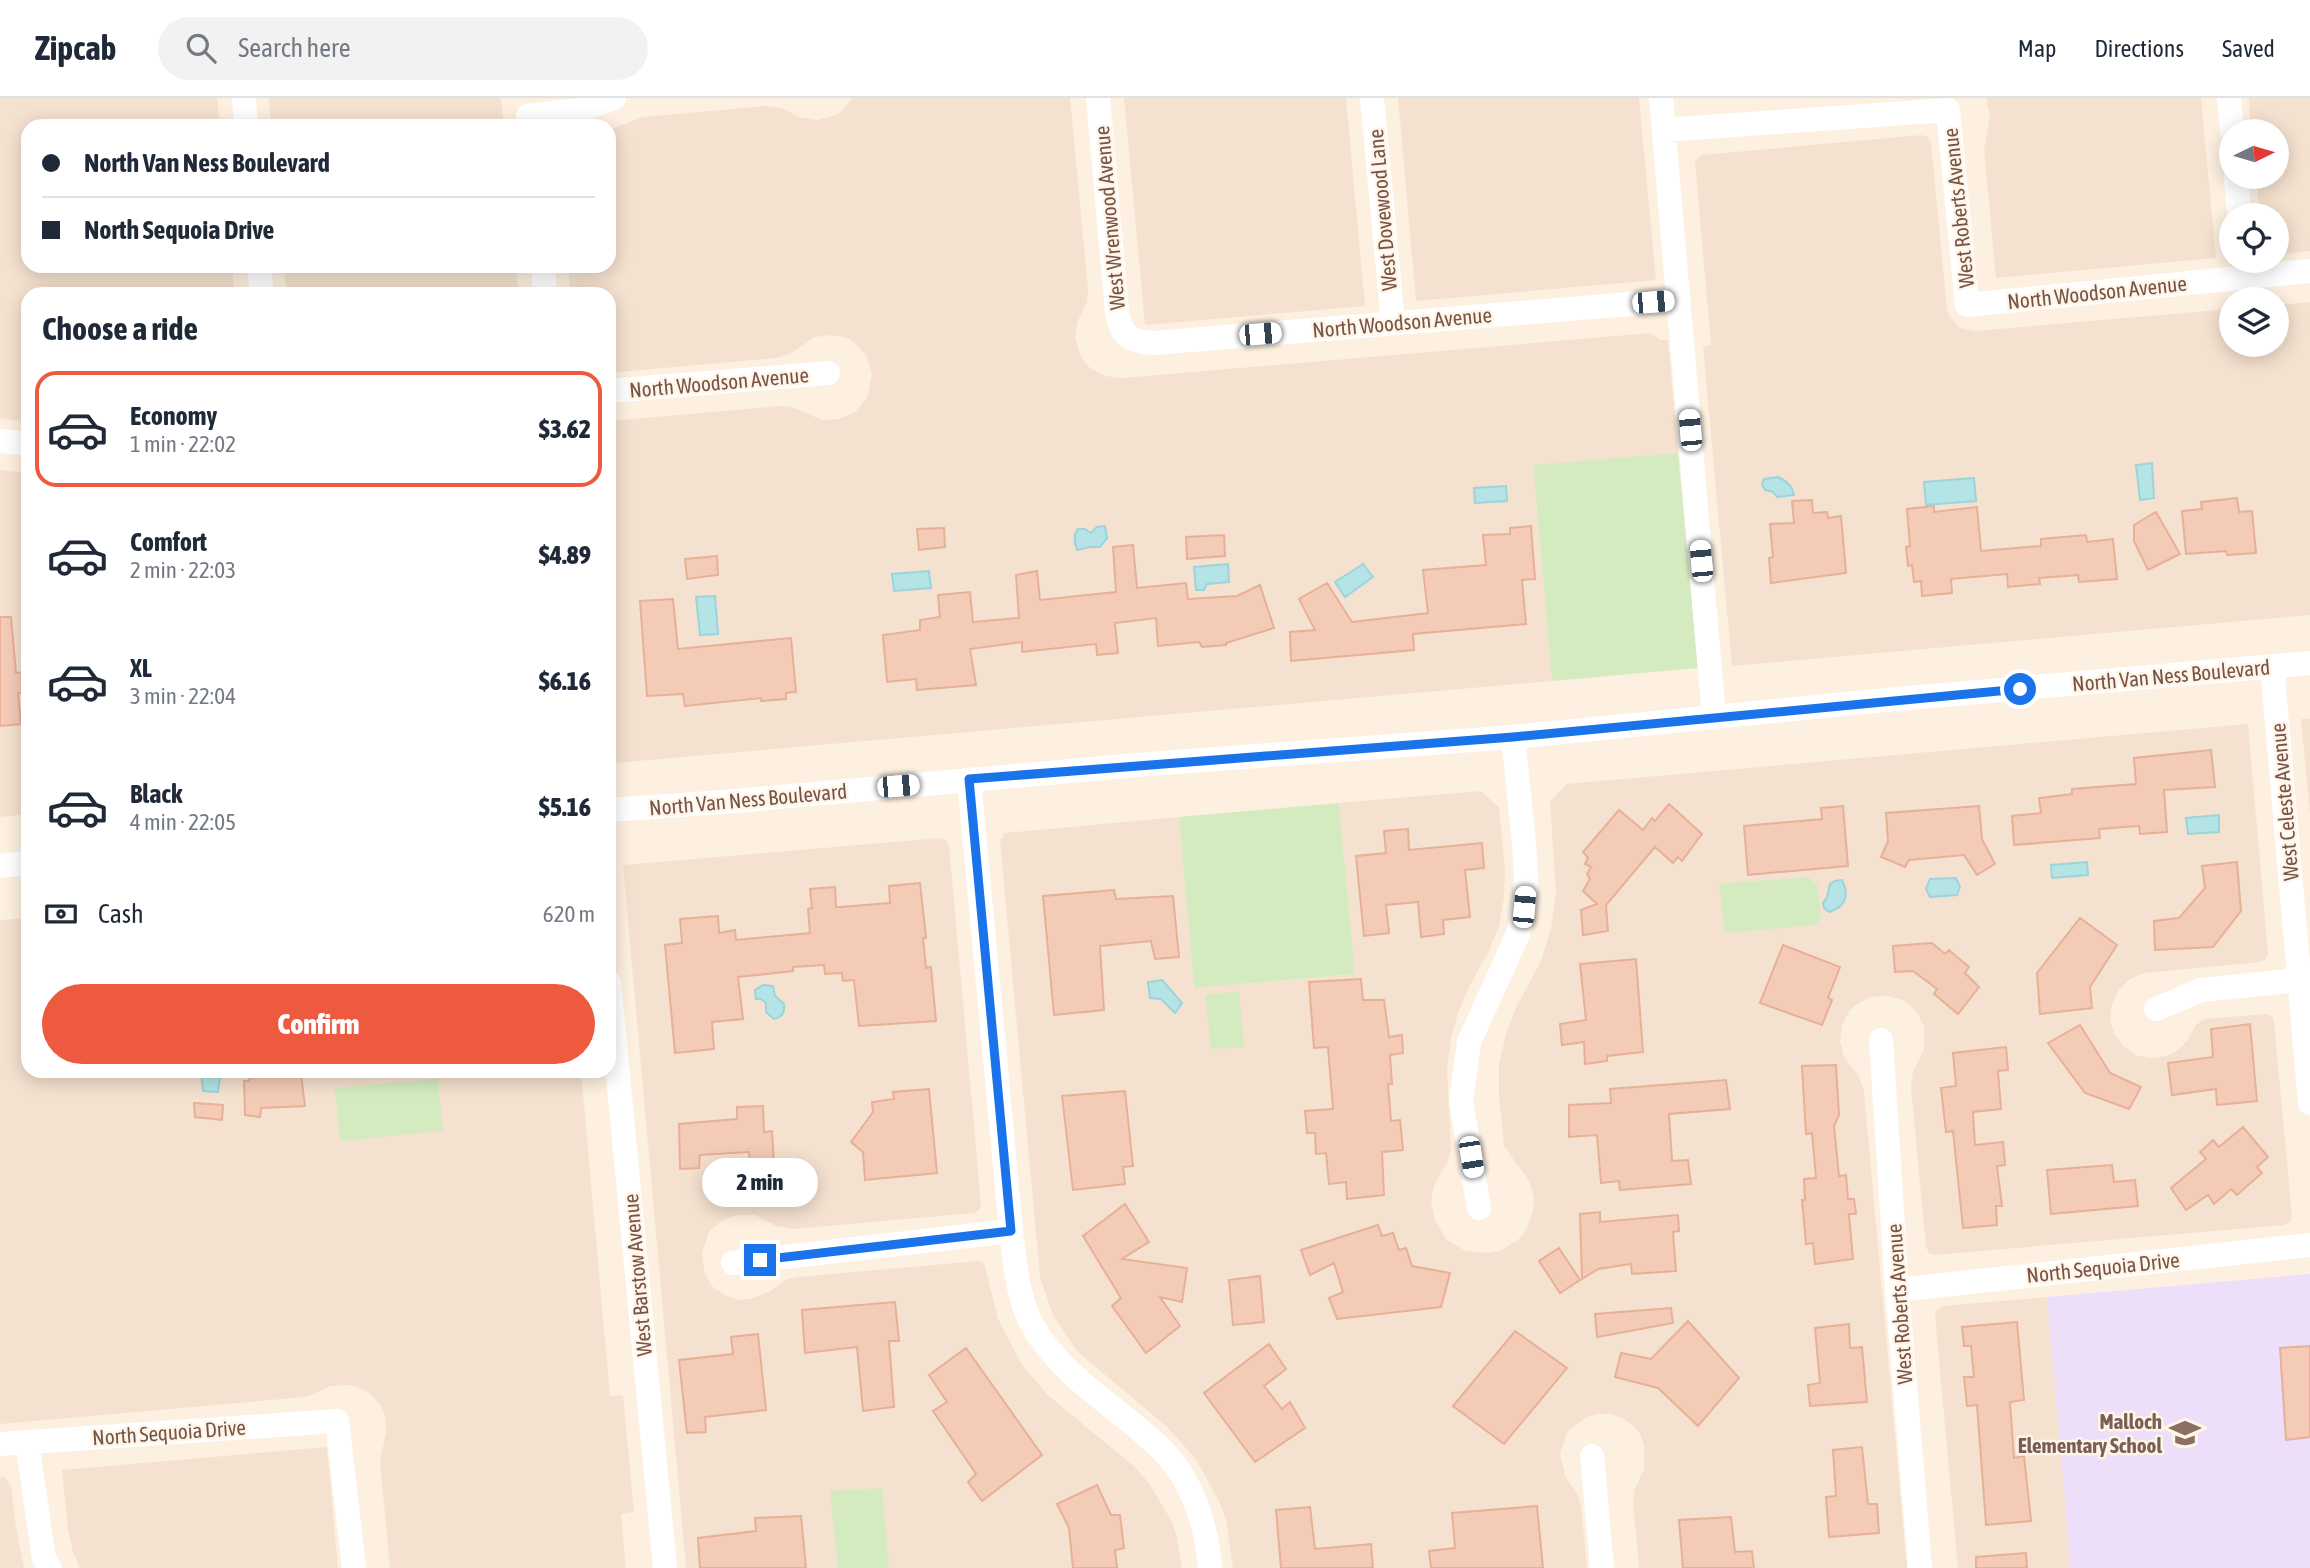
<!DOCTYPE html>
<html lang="en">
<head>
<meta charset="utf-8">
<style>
	:root { --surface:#fff; --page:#f2f2f3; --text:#1f2937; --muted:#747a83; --line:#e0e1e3; --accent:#ee5a40 }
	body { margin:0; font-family:"Asap Condensed",sans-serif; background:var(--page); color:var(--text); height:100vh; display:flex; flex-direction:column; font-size:26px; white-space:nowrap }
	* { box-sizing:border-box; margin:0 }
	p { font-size:23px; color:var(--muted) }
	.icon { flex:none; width:38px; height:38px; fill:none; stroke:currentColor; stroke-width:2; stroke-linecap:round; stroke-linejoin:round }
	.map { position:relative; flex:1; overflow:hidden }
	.side { position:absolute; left:21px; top:189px; width:595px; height:791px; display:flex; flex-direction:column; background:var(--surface); border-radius:21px; box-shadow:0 4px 18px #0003 }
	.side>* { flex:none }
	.guide { position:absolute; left:21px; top:21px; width:595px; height:154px; border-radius:21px; box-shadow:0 4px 18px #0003; display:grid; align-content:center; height:154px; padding:0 21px; background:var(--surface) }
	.needle { width:46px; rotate:85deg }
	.controls { position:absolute; left:2219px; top:21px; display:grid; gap:14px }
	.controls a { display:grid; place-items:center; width:70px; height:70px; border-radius:50%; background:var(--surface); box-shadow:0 4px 18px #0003; font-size:35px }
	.end { position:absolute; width:32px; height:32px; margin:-16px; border:9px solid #1a73e8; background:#fff; box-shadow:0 0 0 4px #fff }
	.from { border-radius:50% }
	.bubble { position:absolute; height:49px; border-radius:24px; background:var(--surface); box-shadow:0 4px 18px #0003; font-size:23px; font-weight:800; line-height:49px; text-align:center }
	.car { position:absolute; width:21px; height:42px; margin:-21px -10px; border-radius:9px; box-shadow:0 0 5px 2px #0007; background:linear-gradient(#fff 24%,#345 0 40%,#fff 0 76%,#345 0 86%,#fff 0) }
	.guide b { display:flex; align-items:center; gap:24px; height:66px; font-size:26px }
	.guide b+b { border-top:2px solid var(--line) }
	.guide i { width:18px; height:18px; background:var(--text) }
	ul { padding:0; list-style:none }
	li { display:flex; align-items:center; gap:21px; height:116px; margin:0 14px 10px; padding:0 7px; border:4px solid transparent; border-radius:21px }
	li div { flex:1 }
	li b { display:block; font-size:26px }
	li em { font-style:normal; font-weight:800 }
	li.selected { border-color:var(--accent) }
	li>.icon { width:63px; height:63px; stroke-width:1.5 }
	h2 { padding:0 21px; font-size:32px; line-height:84px }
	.pay { display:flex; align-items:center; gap:18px; height:77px; padding:0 21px; font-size:26px }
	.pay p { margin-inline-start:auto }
	.primary-button { display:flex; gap:14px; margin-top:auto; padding:14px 21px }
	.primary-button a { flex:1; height:80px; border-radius:42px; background:var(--accent); color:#fff; font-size:28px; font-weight:800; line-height:80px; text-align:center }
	header { display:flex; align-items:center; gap:42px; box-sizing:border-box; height:98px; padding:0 35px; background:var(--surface); border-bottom:2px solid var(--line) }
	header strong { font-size:33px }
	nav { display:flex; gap:38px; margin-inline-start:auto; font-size:24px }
	.search { width:490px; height:63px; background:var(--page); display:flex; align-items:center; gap:18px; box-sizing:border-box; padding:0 24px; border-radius:38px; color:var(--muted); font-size:26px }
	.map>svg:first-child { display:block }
	.residential { fill:#f5e1cf }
	.education { fill:#eddef9 }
	.green { fill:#d4ebbf }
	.water { fill:#b5e4e7; stroke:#9bd4da; stroke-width:2 }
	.building { fill:#f4cbb7; stroke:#e7b097; stroke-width:2 }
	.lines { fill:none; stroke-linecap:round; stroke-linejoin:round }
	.minor { stroke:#fff; stroke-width:24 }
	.route { stroke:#1a73e8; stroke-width:9 }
	.labels { text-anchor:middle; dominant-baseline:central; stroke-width:5; stroke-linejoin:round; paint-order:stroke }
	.street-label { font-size:21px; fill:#765447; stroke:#fff5e8 }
	.education-label { font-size:21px; font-weight:bold; fill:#785e54; stroke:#fff5e8; text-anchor:end }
</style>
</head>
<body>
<header>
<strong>Zipcab</strong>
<div class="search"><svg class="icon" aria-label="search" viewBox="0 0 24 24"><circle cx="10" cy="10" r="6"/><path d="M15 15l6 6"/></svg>Search here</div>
<nav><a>Map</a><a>Directions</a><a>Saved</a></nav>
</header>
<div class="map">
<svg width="2310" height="1470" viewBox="0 0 2310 1470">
	<rect width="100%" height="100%" fill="#fdf0e1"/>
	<path class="residential" d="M0,0H217L220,28H28V168H232L235,196H28V324L0,320Z
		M269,0H501L504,28H271Z
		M852,0H1070L1088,191L1087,204L1077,225L1075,240L1080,256L1084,263L1090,270L1105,278L1122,280L1651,235L1660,242H1668L1678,355L1533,368L1552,583L614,665L609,615V323L780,308L792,309L822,322L839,321L855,314L867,300L872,276L867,259L856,246L849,241L832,237L815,239L791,255L776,260L609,275V196H571L568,168H609V32L643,19L766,8L784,11L799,19L817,22L833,18L841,14Z
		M1124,0H1346L1365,208L1145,227Z
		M1398,0H1639L1656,182L1416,203Z
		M1986,0H2201L2216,160L1996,180L1984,51L1990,19Z
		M2249,0H2310V153L2277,157V117H2260L2256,79H2277V33H2251Z
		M1922,37L1928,39L1931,45L1947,211L1950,219L1960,230L1975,233L2231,211V247H2277V207L2310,204V517L1732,568L1703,249L1711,247L1695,63L1702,57Z
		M284,168H516L519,196H287Z
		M0,372L28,375V716L0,719Z
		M2301,621H2310V716Z
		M2248,626L2268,855L2266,861L2261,864L2144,875L2130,881L2119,892L2112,906L2110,921L2114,935L2123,948L2136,957L2151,960L2166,958L2178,952L2188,942L2196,927L2204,921L2266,916L2272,918L2274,924L2292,1118L2290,1124L2284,1127L1934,1157L1929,1155L1926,1149L1911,989L1913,974L1924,951V928L1916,913L1910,907L1903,902L1887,898L1870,899L1856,907L1849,913L1842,928L1840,944L1844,958L1859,979L1864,993L1907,1470H1639L1633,1404L1634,1393L1644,1371V1347L1640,1336L1632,1327L1622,1320L1611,1316H1599L1587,1319L1568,1333L1560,1355L1565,1378L1578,1397L1581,1408L1587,1470H1233L1226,1422L1219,1403L1196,1361L1168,1330L1077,1253L1053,1217L1040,1179L1000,743L1004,735L1179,719L1194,890L1355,876L1339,705L1481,693L1499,709L1505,772L1504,800L1499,828L1488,855L1470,887L1458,915L1451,940L1447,970L1451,1053L1447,1065L1435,1085L1431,1102L1435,1123L1447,1142L1466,1153L1488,1155L1500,1153L1518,1142L1526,1132L1533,1113L1534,1101L1529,1083L1504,1048L1499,997V966L1506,936L1515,912L1541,863L1551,831L1556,794L1550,704L1566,686Z
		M940,740L946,742L949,747L981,1106L979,1112L974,1115L793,1131L776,1128L755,1117H735L720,1124L709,1134L702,1155L705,1177L713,1189L725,1197L739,1202L750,1201L769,1194L785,1182L798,1179L978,1163L984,1165L998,1221L1022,1267L1049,1298L1136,1370L1149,1385L1171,1422L1177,1439L1182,1470H686L623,767Z
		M28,820V973H581L610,1298L623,1297L634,1414L621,1416L626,1470H390L380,1363L386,1334L385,1318L380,1306L371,1296L360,1290L348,1287L331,1288L306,1299L0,1326V822Z
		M2047,1199L2071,1470H1958L1935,1218L1937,1211L1943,1208Z
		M327,1349L338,1470H80L73,1454L68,1432L62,1372Z
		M0,1379H4L11,1388L16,1429L24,1470H0Z"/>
	<path class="education" d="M2310,1176V1470H2071L2047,1199Z"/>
	<path class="green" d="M1678,355L1698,570L1552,583L1533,367Z
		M1339,705L1355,876L1194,890L1179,719Z
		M1808,779L1817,786L1821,820L1815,827L1725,835L1719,786Z
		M1239,893L1244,949L1211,951L1205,897Z
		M438,981L443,1033L340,1043L335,990Z
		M882,1390L889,1470H838L830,1393Z"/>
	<path class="water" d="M2152,365L2154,400L2140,402L2136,367Z
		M1778,379C1786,383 1792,387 1794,397L1777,399L1773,394L1765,392L1762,387L1764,381Z
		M1974,380L1976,403L1926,407L1924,384Z
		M1506,388L1507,403L1475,405L1474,390Z
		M1105,428L1107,440L1100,449H1090L1077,452C1074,444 1073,437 1078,431H1085L1091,435L1097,429Z
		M1228,466L1229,484L1207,486L1204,492H1196L1194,469Z
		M1363,466L1373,479L1345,499L1335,484Z
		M929,473L931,490L894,493L892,476Z
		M715,498L718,536L700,537L696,499Z
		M2219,717V734L2188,736L2186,720Z
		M2087,764L2088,777L2052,780L2051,767Z
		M1956,780L1960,789L1957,797L1930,799L1926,791L1930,781Z
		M1842,782C1850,798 1845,809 1829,814L1824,810L1823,805L1827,799L1830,786L1835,783Z
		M1162,882L1182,905L1175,915L1161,901L1150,900L1148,884Z
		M763,887L773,888L775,898L784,906C785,915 782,919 774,921L766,914V905L761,901H756L755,892Z
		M201,973H221L218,994L203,993Z"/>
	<path class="building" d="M2237,400L2239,414L2252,413L2256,455L2227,457L2226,453L2186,456L2182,413L2202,411L2201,404Z
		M1812,402L1813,415L1827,414L1828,420L1841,418L1846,475L1771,485L1769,460L1773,459L1770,426L1794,425L1792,403Z
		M1934,408V414L1977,409L1981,453L2041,448V441L2086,437L2087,444L2113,441L2117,481L2079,484L2078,477L2039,480L2040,486L2008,489L2007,476L1951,481L1952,495L1922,498L1921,483L1914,484L1912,467L1908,468L1906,449L1910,448L1907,411Z
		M2156,414L2180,456L2148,472L2134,443V427Z
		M1531,428L1535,481L1522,482L1526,526L1413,536L1414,552L1291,563L1290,534L1315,532L1299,501L1327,485L1352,524L1428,515L1423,472L1486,467L1483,437L1510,436V430Z
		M944,430L945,449L919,452L917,431Z
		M1224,437L1225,458L1187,461L1186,439Z
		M1133,447L1137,490L1186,485L1188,501L1237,498L1260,487L1274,530L1226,545V547L1202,549L1199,544L1158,548L1156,520L1115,525L1118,555L1097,557L1096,546L1022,554V544L970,551L976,587L917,592L916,581L887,584L883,537L920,532V522L940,519L938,497L970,494L973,524L1019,520L1016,477L1037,473L1040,502L1116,494L1113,449Z
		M717,458L718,477L687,481L685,461Z
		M673,501L678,551L791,540L796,594L786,595V601L761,603V600L685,608L683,596L647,598L640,503Z
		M0,519H11L16,575L25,574L26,594L18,595L21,626L0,628Z
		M2211,652L2215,689L2164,692L2167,734L2140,736L2139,728L2099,731L2100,740L2014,747L2012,718L2041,715L2039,700L2072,696V691L2136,686L2134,660Z
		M1669,706L1702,736L1682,763L1678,759L1673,765L1655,749L1606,807L1608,833L1583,837L1581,812L1597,806L1583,793L1590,781L1587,776L1591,769L1585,766L1588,760L1583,754L1619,712L1643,732L1652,720L1655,723Z
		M1843,708L1848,768L1748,777L1744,728L1822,721L1821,710Z
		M1979,708L1982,741L1995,766L1977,777L1964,757L1909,762L1905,769L1881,759L1888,743L1886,715Z
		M1408,731L1409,752L1482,745L1484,770L1465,772L1470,819L1443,822L1444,836L1421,839L1418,804L1386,807L1389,835L1364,838L1356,758L1386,755L1384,733Z
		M2237,764L2241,813L2213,849L2155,852L2154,823L2179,820L2205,790L2202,768Z
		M920,785L926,840H923L926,870L931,869L936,923L859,928L854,882L843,883L842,875L825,876L824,867L793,869V873L738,879L743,921L712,924L714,951L675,955L665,847L682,845L680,821L718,818L719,835L735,832L736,842L810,835L808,811L812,810L810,791L835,789L836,809H840L890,805L889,788Z
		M1114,792L1116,801L1173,798L1179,859L1155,861L1151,843L1100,848L1104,912L1054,917L1043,798Z
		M2080,820L2117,847L2090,889L2092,910L2040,916L2037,875Z
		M1932,845L1945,856L1949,852L1969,869L1965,875L1979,889L1958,916L1934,896L1937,891L1913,873L1895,874L1893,848Z
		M1783,847L1840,869L1828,900L1832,902L1822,927L1760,905Z
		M1636,861L1643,954L1607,958V963L1585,966L1584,944L1562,947L1560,926L1586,922L1580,866Z
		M1361,881L1363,902H1384L1389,939L1402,937L1403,955L1390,957L1392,986H1388L1391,1023L1400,1022L1403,1052L1382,1054L1384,1097L1347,1101L1346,1084L1329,1086L1326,1055L1316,1056L1315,1035H1307L1305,1013L1333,1011L1328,949L1314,950L1309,884Z
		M2250,926L2257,1003L2217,1007L2216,991L2172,997L2168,965L2213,959L2211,931Z
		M2080,927L2110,975L2141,989L2129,1011L2085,995L2048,945Z
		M2006,949L2008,972L1998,973L2001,1011L1973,1014L1975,1047L2003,1044L2005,1067L1997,1068L2002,1108H1996L1997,1127L1963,1130L1953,1033L1946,1034L1941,990L1956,988L1953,955Z
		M1836,967L1839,1017L1834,1028L1839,1078L1846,1077L1848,1101H1854L1856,1116H1849L1853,1161L1815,1166L1813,1145L1806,1146L1802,1102H1805L1804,1081L1816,1080L1812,1035L1806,1036L1802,968Z
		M254,973H284L285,977L301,976L305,1008L261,1010L260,1019L245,1017L244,983H249L250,979L254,980Z
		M1726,982L1730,1011L1669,1016L1672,1063L1688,1062L1691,1086L1620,1092L1619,1083L1601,1085L1597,1037L1569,1039V1007L1611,1005L1610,991Z
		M929,991L937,1075L865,1082L863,1054L851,1044L873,1014L872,1004L894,1001L893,994Z
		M1125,993L1133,1068L1123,1069L1125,1086L1073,1092L1062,998Z
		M194,1005L223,1007L222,1022L195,1019Z
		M763,1008L764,1034L772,1033L774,1067H750L749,1054L700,1057L699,1070L680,1071L679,1026L737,1021V1009Z
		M2243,1029L2268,1059L2257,1069L2262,1075L2237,1097L2231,1091L2214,1106L2208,1097L2186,1112L2171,1090L2206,1061L2200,1054L2213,1042L2219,1049Z
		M2112,1067L2114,1084L2135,1082L2138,1108L2051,1116L2047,1072Z
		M1125,1106L1149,1144L1122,1161L1187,1170L1182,1204L1160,1199L1180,1228L1146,1255L1112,1208L1121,1200L1083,1138Z
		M1600,1114V1124L1678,1117L1679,1133L1673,1134L1676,1173L1632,1176L1631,1166L1598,1171L1582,1181L1580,1116Z
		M1378,1127L1382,1138L1393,1135L1399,1152L1406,1150L1412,1168L1450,1175L1441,1209L1337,1221L1329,1200L1343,1194L1334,1165L1310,1177L1301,1152Z
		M1559,1150L1580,1182L1560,1195L1539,1163Z
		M1260,1178L1264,1224L1233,1227L1229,1182Z
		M895,1204L899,1243H889L894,1309L863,1313L857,1249L805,1255L802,1212Z
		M1671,1210L1673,1225L1597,1239L1595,1216Z
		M1688,1223L1739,1280L1698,1328L1658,1290L1615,1279L1621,1255L1651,1261Z
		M2017,1224L2024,1302L2010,1304L2014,1360L2024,1358L2031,1423L1986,1427L1977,1307L1967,1308L1964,1279H1974L1971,1248H1964L1962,1229Z
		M1849,1226L1850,1250L1862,1249L1867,1304L1810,1308L1808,1287L1820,1285L1815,1230Z
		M1515,1233L1567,1270L1504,1346L1453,1308Z
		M758,1236L766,1312L705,1319L706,1334L687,1335L679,1262L733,1256L731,1239Z
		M1269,1246L1286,1271L1264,1288L1282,1311L1290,1304L1305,1330L1255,1364L1204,1295Z
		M2310,1248V1339L2286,1342L2280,1250Z
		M966,1250L1042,1357L982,1403L968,1384L976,1376L933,1313L947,1304L929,1277Z
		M1862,1349L1868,1406H1877L1879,1435L1829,1439L1826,1399L1836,1398L1833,1352Z
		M1097,1387L1111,1417H1120L1124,1450L1115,1452L1117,1470H1073L1069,1430L1057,1406Z
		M1537,1408L1543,1470H1431L1429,1453L1455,1450L1452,1415Z
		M1310,1409L1315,1451L1371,1446L1373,1470H1281L1276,1412Z
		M801,1418L806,1470H700L698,1440L756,1433L755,1420Z
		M1731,1419L1735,1454L1752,1453L1754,1470H1683L1679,1422Z
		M2026,1455L2027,1470H1976V1459Z"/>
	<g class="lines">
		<path class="minor" d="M244,0L246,28
			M1098,0L1117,214C1121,238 1130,244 1154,245L1679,202
			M1372,0L1393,225
			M1661,0L1714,620
			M2229,0L2232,33
			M528,18L580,12L614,0
			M1664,32L1948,12L1967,207L2310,173
			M2236,79L2239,117
			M259,168L262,196
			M543,168L545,196
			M609,293L828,275
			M0,343L28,346
			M2272,568L2310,1005
			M969,681L1011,1133C1015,1164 1017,1198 1032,1227C1064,1282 1119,1309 1163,1353C1193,1383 1207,1429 1210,1470
			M609,712L723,704L1149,666L1513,639L1886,602L2310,565
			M0,768L28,765
			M609,884L665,1470
			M2156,911L2201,892L2299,882
			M1881,942L1897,1192L1920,1470
			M1479,1110L1461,1003L1469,944L1518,836L1524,809L1526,780L1524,745L1513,639
			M733,1165L1011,1133
			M1897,1192L2310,1147
			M27,1344L44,1461L50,1470
			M0,1346L337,1323L354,1470
			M1592,1358L1602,1470"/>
	</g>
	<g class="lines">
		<path class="route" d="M760,1162L1011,1133L969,681L1513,639L2020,591"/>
	</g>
	<defs>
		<symbol id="school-bare" viewBox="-9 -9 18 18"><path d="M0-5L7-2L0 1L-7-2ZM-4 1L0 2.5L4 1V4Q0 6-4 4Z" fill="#8d6e63" stroke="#fff5e8" stroke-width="2.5" paint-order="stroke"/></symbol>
	</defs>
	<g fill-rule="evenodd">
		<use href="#school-bare" x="2163" y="1313" width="44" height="44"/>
	</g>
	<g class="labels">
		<g class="street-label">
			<text transform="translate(1958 110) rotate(-96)">West Roberts Avenue</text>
			<text transform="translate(1382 112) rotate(-95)">West Dovewood Lane</text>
			<text transform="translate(1109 120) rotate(-95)">West Wrenwood Avenue</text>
			<text transform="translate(2097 194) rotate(-6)">North Woodson Avenue</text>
			<text transform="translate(1402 224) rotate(-5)">North Woodson Avenue</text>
			<text transform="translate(719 284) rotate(-5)">North Woodson Avenue</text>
			<text transform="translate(2171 577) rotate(-5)">North Van Ness Boulevard</text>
			<text transform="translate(748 701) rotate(-5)">North Van Ness Boulevard</text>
			<text transform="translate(2284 704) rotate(-95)">West Celeste Avenue</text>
			<text transform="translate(2103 1169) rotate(-6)">North Sequoia Drive</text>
			<text transform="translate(637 1177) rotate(-95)">West Barstow Avenue</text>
			<text transform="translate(1899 1206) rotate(-94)">West Roberts Avenue</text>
			<text transform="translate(169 1334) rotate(-4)">North Sequoia Drive</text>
		</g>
		<g class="education-label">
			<text x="2162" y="1323">Malloch<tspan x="2162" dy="24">Elementary School</tspan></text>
		</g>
	</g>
</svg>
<div class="controls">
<a><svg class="needle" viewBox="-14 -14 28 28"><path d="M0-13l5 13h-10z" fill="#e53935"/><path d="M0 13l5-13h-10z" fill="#747a83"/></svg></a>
<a><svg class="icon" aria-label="locate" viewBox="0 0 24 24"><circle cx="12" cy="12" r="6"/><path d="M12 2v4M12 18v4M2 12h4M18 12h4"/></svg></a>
<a><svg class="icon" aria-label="layers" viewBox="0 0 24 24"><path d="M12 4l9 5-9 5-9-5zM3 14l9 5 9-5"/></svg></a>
</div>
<i class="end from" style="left:2020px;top:591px"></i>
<i class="end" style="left:760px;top:1162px"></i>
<div class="bubble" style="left:702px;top:1060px;width:116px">2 min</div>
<i class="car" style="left:1653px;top:204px;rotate:85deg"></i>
<i class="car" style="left:1260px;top:236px;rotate:85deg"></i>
<i class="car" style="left:1690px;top:332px;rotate:355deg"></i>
<i class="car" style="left:1701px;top:463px;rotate:355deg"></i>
<i class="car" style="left:898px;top:688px;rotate:85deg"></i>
<i class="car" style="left:1524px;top:809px;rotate:5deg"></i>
<i class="car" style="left:1471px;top:1059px;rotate:171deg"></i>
<div class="guide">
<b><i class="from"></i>North Van Ness Boulevard</b>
<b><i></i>North Sequoia Drive</b>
</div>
<section class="side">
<h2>Choose a ride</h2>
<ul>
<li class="selected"><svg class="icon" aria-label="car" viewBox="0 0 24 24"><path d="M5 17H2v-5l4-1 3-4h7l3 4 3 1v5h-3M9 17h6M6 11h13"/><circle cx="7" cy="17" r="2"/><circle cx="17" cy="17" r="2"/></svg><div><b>Economy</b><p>1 min · 22:02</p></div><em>$3.62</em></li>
<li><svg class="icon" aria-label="car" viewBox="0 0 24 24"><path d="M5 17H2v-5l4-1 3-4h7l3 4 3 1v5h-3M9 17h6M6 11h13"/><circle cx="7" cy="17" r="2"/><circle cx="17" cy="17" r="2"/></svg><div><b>Comfort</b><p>2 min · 22:03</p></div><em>$4.89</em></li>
<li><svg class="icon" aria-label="car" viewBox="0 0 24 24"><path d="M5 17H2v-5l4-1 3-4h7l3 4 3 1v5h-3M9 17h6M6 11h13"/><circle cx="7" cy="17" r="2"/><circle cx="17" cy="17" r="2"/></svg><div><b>XL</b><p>3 min · 22:04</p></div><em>$6.16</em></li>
<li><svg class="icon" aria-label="car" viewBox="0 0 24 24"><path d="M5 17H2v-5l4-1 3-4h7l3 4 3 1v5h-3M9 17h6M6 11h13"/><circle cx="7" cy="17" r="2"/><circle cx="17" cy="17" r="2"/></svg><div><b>Black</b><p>4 min · 22:05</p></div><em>$5.16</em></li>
</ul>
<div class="pay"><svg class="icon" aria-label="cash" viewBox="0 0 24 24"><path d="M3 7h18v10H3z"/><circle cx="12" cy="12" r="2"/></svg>Cash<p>620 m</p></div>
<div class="primary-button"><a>Confirm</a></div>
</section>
</div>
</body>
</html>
